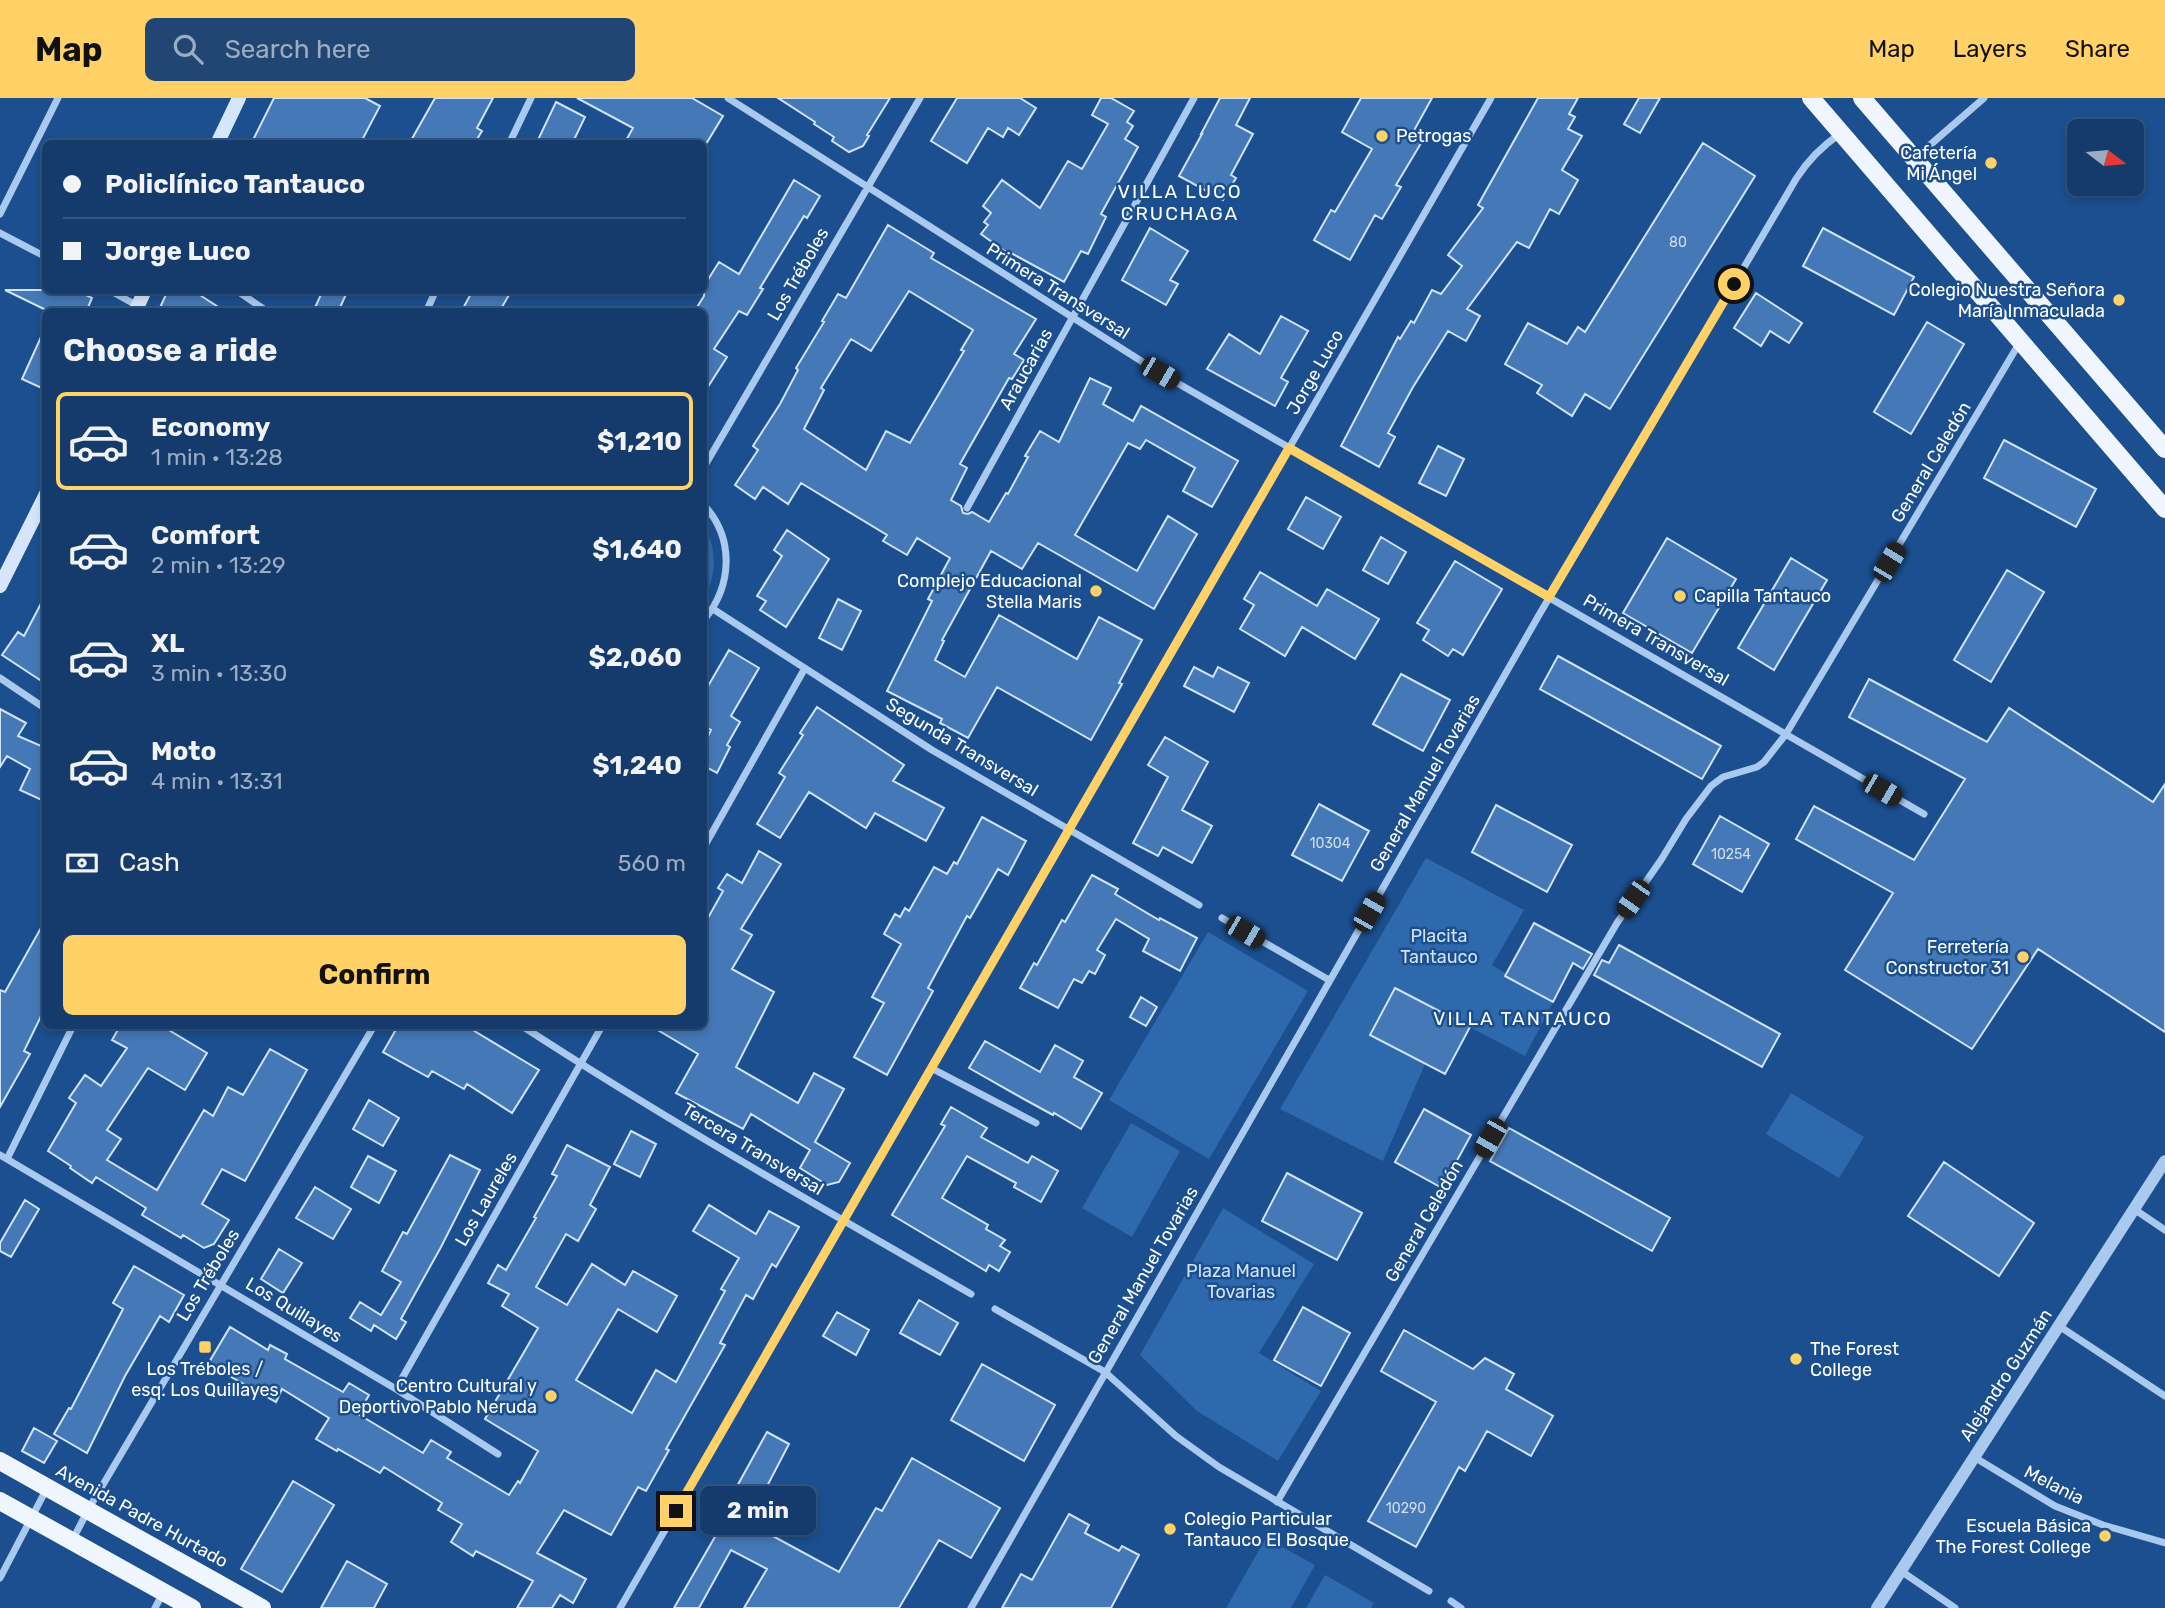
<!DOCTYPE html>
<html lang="en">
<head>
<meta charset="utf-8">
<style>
	:root { --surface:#143b6b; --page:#214673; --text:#f1f3f6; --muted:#9dadc1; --line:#33557e; --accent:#ffd166 }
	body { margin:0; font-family:Rubik,sans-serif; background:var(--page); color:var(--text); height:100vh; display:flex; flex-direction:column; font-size:26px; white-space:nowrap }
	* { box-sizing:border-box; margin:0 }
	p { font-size:23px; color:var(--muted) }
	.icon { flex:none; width:38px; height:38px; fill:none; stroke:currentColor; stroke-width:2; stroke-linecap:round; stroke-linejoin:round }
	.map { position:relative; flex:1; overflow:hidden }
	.details { position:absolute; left:42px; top:210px; width:665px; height:721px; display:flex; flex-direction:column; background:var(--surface); border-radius:10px; box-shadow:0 4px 10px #0003,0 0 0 2px var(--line) }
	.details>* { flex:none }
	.banner { position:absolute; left:42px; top:42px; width:665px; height:154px; border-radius:10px; box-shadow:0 4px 10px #0003,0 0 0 2px var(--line); display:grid; align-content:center; height:154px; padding:0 21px; background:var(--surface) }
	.needle { width:46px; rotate:106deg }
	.controls { position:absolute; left:2067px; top:21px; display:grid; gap:14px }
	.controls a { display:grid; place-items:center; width:77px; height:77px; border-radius:10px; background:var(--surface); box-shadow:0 4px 10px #0003,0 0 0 2px var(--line); font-size:35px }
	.end { position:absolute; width:32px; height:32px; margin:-16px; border:9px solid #ffd166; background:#111; box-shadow:0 0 0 4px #111 }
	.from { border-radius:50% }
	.bubble { position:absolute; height:49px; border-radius:10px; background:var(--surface); box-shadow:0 4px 10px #0003,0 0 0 2px var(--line); font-size:23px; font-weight:700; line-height:49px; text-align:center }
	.car { position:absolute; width:21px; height:42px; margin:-21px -10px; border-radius:9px; box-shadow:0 0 5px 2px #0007; background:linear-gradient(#222 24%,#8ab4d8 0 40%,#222 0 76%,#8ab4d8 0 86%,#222 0) }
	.banner b { display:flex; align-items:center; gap:24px; height:66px; font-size:26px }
	.banner b+b { border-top:2px solid var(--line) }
	.banner i { width:18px; height:18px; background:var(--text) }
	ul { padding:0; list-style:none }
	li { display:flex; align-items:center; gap:21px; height:98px; margin:0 14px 10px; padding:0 7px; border:4px solid transparent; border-radius:10px }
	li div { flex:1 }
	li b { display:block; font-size:26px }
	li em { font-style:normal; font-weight:700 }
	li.current { border-color:var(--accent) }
	li>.icon { width:63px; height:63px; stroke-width:1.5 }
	h2 { padding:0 21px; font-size:32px; line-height:84px }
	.pay { display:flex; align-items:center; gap:18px; height:77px; padding:0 21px; font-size:26px }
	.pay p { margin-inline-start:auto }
	.cta { display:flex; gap:14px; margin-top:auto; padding:14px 21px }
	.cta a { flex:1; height:80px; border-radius:10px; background:var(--accent); color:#111; font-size:28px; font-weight:700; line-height:80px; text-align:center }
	header { display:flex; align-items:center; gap:42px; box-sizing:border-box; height:98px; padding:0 35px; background:var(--accent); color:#111 }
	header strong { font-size:33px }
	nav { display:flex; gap:38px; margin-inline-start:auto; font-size:24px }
	.search { width:490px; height:63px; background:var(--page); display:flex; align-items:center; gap:18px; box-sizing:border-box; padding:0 24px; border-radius:10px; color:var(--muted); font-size:26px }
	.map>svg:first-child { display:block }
	.green { fill:#2e69ad }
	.building { fill:#4478b7; stroke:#cfe3fa; stroke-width:2; fill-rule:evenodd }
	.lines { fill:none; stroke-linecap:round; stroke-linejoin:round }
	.minor { stroke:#a9c9ee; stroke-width:7 }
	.tertiary { stroke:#a9c9ee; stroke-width:12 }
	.secondary { stroke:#d6e6fa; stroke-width:14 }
	.primary { stroke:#f0f6ff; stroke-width:18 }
	.route { stroke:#ffd166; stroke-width:9 }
	.poi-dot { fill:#ffd166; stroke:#1b4f8f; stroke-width:2.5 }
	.labels { text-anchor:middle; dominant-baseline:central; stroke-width:5; stroke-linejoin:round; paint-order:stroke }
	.number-label { font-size:14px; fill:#d0dded }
	.poi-label { font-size:18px; fill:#fff; stroke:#1b4f8f; text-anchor:end }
	.street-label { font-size:18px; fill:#fff; stroke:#1b4f8f }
	.park-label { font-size:18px; fill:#cfe3fa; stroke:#1b4f8f }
	.neighbourhood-label { font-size:19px; letter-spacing:2px; fill:#fff; stroke:#1b4f8f }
</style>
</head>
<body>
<header>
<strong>Map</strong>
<div class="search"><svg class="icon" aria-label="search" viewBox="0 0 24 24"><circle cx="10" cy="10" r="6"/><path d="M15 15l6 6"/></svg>Search here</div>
<nav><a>Map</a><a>Layers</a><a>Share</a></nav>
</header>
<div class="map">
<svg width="2165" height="1510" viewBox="0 0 2165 1510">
	<rect width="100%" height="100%" fill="#1b4f8f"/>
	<path class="green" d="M704,428C718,451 716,479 704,502Z
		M1426,760L1524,812L1492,867L1553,904L1525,958L1395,890L1370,937L1425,966L1383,1063L1280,1011Z
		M1208,834L1308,893L1209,1061L1109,1002Z
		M1791,995L1864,1039L1839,1080L1766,1036Z
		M1131,1025L1180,1053L1132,1139L1082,1110Z
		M1223,1110L1314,1166L1259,1255L1321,1293L1278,1363L1197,1313L1140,1257Z
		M1266,1440L1315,1467L1291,1510H1226Z
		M1325,1477L1374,1505L1371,1510H1306Z"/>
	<path class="building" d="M274,0H365L380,8L360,46H251Z
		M435,0H493L477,30L482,33L474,46H409Z
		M577,0H692L723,18L706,46H624L633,30Z
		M778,0H890L867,37L869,38L863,48L849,54L832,43L834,39L814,26L815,24Z
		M957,0H1020L1036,10L1019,37L1008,30L1003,39L988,30L967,65L931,43Z
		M1101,0H1111L1134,13L1127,24L1133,28L1125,41L1138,49L1101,116L1106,119L1088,156L1081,153L1064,184L1011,155L1010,157L981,136L988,127L984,124L991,115L983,108L1002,82L1040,110L1068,63L1082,71L1108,26L1092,17Z
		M1220,0H1250L1236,27L1253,36L1231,77L1236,80L1223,102L1179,78L1202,36H1201Z
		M1361,0H1432L1412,36L1423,42L1396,87L1401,89L1382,121L1375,117L1350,162L1314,142L1331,112L1335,114L1372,51L1342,34Z
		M1538,0H1578L1569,16L1575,19L1568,31L1582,38L1562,72L1578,82L1559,116L1550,111L1529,150L1517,144L1467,211L1480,218L1466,243L1448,233L1413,289L1388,335L1395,339L1379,369L1341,348L1398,239L1400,241L1411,223L1414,225L1432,192L1441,196L1462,168L1448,157L1483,110L1478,107Z
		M1639,0H1660L1640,35L1624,26Z
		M556,4L585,19L572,46H536Z
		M1703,45L1755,78L1610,311L1585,296L1572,318L1537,295L1542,287L1505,266L1528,225L1567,246L1578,229L1585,234Z
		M794,82L820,98L807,120L804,118L760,190L763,191L747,217L739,213L714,251L727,259L704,295V214H694L704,198V188L719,164L739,176Z
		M888,127L934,155L931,160L1036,221L1014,256L1024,262L1012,281L1009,280L960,366L967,370L951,402L961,408L963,415L968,416L972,414L989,424L1006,395L1008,396L1028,359L1025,358L1040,333L1059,344L1090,280L1111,290L1103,306L1133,323L1141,308L1238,363L1212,409L1183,393L1195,370L1146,342L1140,351L1128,345L1075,437L1137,473L1168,418L1197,436L1154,511L1038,445L1022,471L991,453L942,542L944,543L935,562L965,579L999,517L1077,561L1099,519L1142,542L1119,585L1122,586L1091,642L997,589L968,640L940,625L942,621L887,593L932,503L928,501L950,460L917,440L907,457L883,443L887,437L801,385L788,406L763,389L755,401L735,387L758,352L753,348L780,306L798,272L796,270L824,224L822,223L838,196L846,200ZM909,193L973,232L961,252L964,253L910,345L886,333L866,372L804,331L824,292L821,290L851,241L871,253Z
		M1150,130L1188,153L1170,182L1178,186L1166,207L1122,182Z
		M1823,130L1914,179L1894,217L1803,168Z
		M5,192H76L92,200L86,214H50Z
		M168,192H192L226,214H158Z
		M323,192H348L338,214H313Z
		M473,192H512L499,214H461Z
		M1756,195L1802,225L1789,245L1770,233L1761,248L1734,230Z
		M1281,218L1308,233L1281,280L1288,284L1275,308L1207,271L1229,236L1260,256Z
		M1927,224L1964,246L1911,336L1874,314Z
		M46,228V292L22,281Z
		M2004,342L2096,391L2076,429L1984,380Z
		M1438,348L1464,361L1446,398L1419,385Z
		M1306,399L1341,419L1323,451L1288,431Z
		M787,432L829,461L786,529L760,512L766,503L757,498L782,458L774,452Z
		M1381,439L1406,454L1388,486L1363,472Z
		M1667,440L1736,481L1692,555L1623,515Z
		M1791,460L1827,482L1774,572L1738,550Z
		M1455,463L1502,491L1463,557L1453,551L1448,558L1423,542L1429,532L1417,525Z
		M2007,472L2044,494L1991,584L1954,562Z
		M1260,474L1317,508L1327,491L1379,521L1355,561L1302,529L1285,558L1240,531L1254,507L1244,501Z
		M46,496V586L2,557L18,534L24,538Z
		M838,501L861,513L842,552L819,540Z
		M729,552L759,570L731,618L740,624L727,647L730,649L717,675L704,668V647L711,632L704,628V595Z
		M1558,558L1721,648L1702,681L1540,591Z
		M1194,569L1213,579L1218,569L1249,585L1234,614L1184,588Z
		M1401,576L1450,602L1423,653L1373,626Z
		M1869,581L1987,644L2009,610L2153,704L2165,686V934L2038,851L1972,951L1845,872L1893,795L1796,741L1814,708L1914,762L1965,681L1849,619Z
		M817,609L904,667L893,683L944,710L926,743L875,715L866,730L809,694L780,740L757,726L785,679L779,675L803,637L800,635Z
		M0,611L26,625L18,638L41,648L46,638V704L20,692L30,671L7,658L0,669Z
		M1165,639L1208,664L1182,712L1212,728L1192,765L1163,749L1158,758L1133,745L1168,679L1148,667Z
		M1319,706L1369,733L1342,783L1292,757Z
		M1496,707L1572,747L1547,794L1472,754Z
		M1720,718L1769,746L1742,794L1693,766Z
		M982,719L1026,743L1008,777L998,771L970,820L967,818L928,890L933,893L887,977L854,959L884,905L872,899L901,846L884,836L895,816L900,819L905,810L909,813L934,769L947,776L954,764L957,766Z
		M759,753L781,766L741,831L752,837L732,871L774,894L736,969L798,1005L814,975L844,991L815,1044L850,1065L839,1084L827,1087L800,1070L810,1052L751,1016L743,1031L676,995L698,956L651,928H704V827L723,793L718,790L727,776L742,785Z
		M1092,777L1118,791L1115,796L1159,822L1160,820L1197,840L1180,873L1143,853L1149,841L1116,821L1097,852L1105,857L1095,876L1089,873L1082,885L1074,881L1058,910L1020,890L1034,865L1037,867L1062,822L1065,824Z
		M46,821V908L24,953L30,956L0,1009V892L5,894Z
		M1534,825L1592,856L1583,871L1573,865L1553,904L1505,878Z
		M1619,847L1780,936L1762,969L1594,877L1602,862L1609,865Z
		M1395,890L1470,929L1445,976L1370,937Z
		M1141,899L1157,909L1146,928L1130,919Z
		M120,928H162L207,955L185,992L148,970L107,1032L121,1041L107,1062L157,1092L204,1012L213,1018L228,989L243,997L270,951L307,972L245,1083L222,1071L202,1106L229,1122L214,1146L204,1150L183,1137L181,1140L142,1117L146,1110L96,1079L92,1085L70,1070L71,1068L48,1053L76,1005L69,1000L85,977L101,988L127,950L112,942Z
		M398,928H466L539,972L512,1015L467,986L464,991L432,973L428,979L383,954Z
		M985,943L1040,974L1055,947L1083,963L1074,979L1102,995L1081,1031L1054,1015L1053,1017L1022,1000L969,970Z
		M369,1002L399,1020L383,1048L353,1031Z
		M951,1009L987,1030L981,1039L1028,1065L1032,1058L1058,1073L1041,1104L1014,1089L1016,1085L967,1058L942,1100L988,1127L986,1131L1005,1142L1000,1148L1010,1154L999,1173L989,1167L986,1173L892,1117L945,1028L941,1026Z
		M1424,1011L1471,1037L1442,1090L1395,1064Z
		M1509,1030L1670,1120L1652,1153L1490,1063Z
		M631,1033L656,1046L640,1079L614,1066Z
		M567,1047L610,1069L590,1107L596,1111L578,1143L566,1136L536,1189L567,1207L592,1166L625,1187L633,1173L677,1198L657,1234L618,1211L576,1282L632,1315L656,1272L676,1284L725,1193L721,1191L739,1160L693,1133L709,1107L756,1136L769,1113L799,1129L776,1169L772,1166L753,1201L746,1197L720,1245L725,1247L666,1351L669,1352L646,1393L638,1389L611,1437L564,1412L537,1455L586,1481L573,1505L560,1497L552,1510H517L533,1483L476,1453L473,1458L451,1444L462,1426L438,1412L442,1405L384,1369L380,1375L338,1351L337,1353L316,1341L329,1320L282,1291L276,1304L208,1266L230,1229L268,1252L270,1247L287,1256L285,1261L343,1294L349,1285L369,1297L358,1316L423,1355L431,1342L451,1354L447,1360L509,1397L518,1383L520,1385L538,1353L485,1321L538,1230L502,1208L509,1196L488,1185L498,1167L506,1172L536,1120L534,1119L557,1078L552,1076Z
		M450,1057L480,1072L441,1149L401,1221L406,1224L396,1241L374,1227L371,1233L350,1220L360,1204L381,1217L401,1184L382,1173L403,1134L407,1136Z
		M368,1058L396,1073L379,1105L351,1089Z
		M1944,1064L2034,1125L1999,1178L1908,1118Z
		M1287,1075L1362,1115L1337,1162L1262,1123Z
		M315,1089L351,1111L333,1141L296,1120Z
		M25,1102L39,1111L11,1159L0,1153V1145Z
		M279,1151L302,1165L283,1195L261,1181Z
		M134,1168L184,1197L169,1224L160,1218L125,1278L87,1355L54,1336L69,1310L71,1311L123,1211L113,1205Z
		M919,1202L958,1225L940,1257L900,1235Z
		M1303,1209L1350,1235L1321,1288L1274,1262Z
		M837,1214L869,1232L856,1257L823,1238Z
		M1404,1232L1473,1271L1485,1260L1514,1276L1506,1291L1553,1318L1531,1358L1487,1333L1465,1373L1459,1369L1416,1449L1368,1423L1436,1304L1381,1273Z
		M982,1266L1055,1307L1024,1363L951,1322Z
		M34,1330L57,1343L44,1365L22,1353Z
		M767,1334L789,1346L764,1394L785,1404L769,1436L839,1474L876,1410L882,1413L912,1360L1000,1410L971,1460L939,1442L899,1510H744L767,1471L731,1452L699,1510H674L735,1404L730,1401Z
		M293,1383L334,1407L282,1494L241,1471Z
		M1069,1416L1089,1427L1085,1435L1119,1453L1122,1448L1139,1457L1111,1510H1002L1021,1476L1032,1482Z
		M347,1463L387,1486L374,1510H321Z"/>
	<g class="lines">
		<path class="minor" d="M728,0L1160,275L1924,716
			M509,46L531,0
			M1915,60L1984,0
			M0,116L58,0
			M0,135L46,159
			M109,192L138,208
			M236,192L268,214
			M426,214L436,192
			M704,369L920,0
			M704,407C735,441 732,488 704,522
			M967,410L1194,0
			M713,511L932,652L1199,807
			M0,580L46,611
			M704,749L805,570
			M1222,820L1329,882
			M522,928C668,1023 820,1109 971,1196
			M931,970L1036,1025
			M0,1057L396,1291L498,1356
			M7,1061L73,928
			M2134,1111L2165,1132
			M995,1211L1105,1274L1176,1338L1219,1369L1429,1493
			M2059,1228L2165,1298
			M396,1291L602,928
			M1974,1359L2055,1408L2103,1427L2165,1445
			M1277,1404L1617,825L1661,762L1686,721L1711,688L1723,679L1757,669L1764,664L1786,636L2020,244
			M72,1443L88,1412L374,928
			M1901,1473L1955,1510
			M0,1480L47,1390
			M1451,1503L1461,1510
			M155,1510L163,1495
			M620,1510L1491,0
			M971,1510L1539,517L1796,81C1808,62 1822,48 1841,35"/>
		<path class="tertiary" d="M1877,1510L2165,1063"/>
		<path class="secondary" d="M217,46L239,0
			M135,214L145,192
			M0,488L46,396"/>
		<path class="primary" d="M1811,0L2165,411
			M1862,0L2165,351
			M0,1363L262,1510
			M0,1403L192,1510"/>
	</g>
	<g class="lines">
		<path class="route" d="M676,1413L1289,350L1549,499L1734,186"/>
	</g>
	<g class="poi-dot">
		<circle cx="1382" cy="38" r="7"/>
		<circle cx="1991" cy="65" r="7"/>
		<circle cx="2119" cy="202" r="7"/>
		<circle cx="1096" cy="493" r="7"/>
		<circle cx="1680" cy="498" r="7"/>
		<circle cx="2023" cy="859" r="7"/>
		<rect x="198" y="1242" width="14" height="14" rx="3.5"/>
		<circle cx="1796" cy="1261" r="7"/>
		<circle cx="551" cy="1298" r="7"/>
		<circle cx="1170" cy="1431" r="7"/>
		<circle cx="2105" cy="1438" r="7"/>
	</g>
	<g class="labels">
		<g class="number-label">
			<text x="1678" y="144">80</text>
			<text x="1330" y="745">10304</text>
			<text x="1731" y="756">10254</text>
			<text x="1406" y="1410">10290</text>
		</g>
		<g class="poi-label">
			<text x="1396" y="38" text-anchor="start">Petrogas</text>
			<text x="1977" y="55">Cafetería<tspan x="1977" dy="21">Mi Ángel</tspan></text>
			<text x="2105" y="192">Colegio Nuestra Señora<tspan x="2105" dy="21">María Inmaculada</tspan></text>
			<text x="1082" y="483">Complejo Educacional<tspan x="1082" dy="21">Stella Maris</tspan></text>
			<text x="1694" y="498" text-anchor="start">Capilla Tantauco</text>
			<text x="2009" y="849">Ferretería<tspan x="2009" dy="21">Constructor 31</tspan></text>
			<text x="1810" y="1251" text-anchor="start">The Forest<tspan x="1810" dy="21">College</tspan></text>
			<text x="205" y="1271" text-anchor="middle">Los Tréboles /<tspan x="205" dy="21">esq. Los Quillayes</tspan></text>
			<text x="537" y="1288">Centro Cultural y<tspan x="537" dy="21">Deportivo Pablo Neruda</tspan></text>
			<text x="1184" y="1421" text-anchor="start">Colegio Particular<tspan x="1184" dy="21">Tantauco El Bosque</tspan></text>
			<text x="2091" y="1428">Escuela Básica<tspan x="2091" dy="21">The Forest College</tspan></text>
		</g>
		<g class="street-label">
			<text transform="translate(798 176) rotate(-60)">Los Tréboles</text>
			<text transform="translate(1058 193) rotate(32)">Primera Transversal</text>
			<text transform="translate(1026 271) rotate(-61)">Araucarias</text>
			<text transform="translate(1315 274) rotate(-60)">Jorge Luco</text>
			<text transform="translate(1931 364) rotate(-59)">General Celedón</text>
			<text transform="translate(1656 542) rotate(30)">Primera Transversal</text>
			<text transform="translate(962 649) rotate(31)">Segunda Transversal</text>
			<text transform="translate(1425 685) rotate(-60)">General Manuel Tovarias</text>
			<text transform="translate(753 1051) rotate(31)">Tercera Transversal</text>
			<text transform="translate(486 1101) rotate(-60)">Los Laureles</text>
			<text transform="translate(1424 1123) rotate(-60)">General Celedón</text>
			<text transform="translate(208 1177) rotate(-59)">Los Tréboles</text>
			<text transform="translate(1143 1177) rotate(-60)">General Manuel Tovarias</text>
			<text transform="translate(294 1212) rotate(31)">Los Quillayes</text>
			<text transform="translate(2006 1277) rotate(-57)">Alejandro Guzmán</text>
			<text transform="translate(2054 1387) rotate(27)">Melania</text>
			<text transform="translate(142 1418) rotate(29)">Avenida Padre Hurtado</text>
		</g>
		<g class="park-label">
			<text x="1439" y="838">Placita<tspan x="1439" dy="21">Tantauco</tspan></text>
			<text x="1241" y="1173">Plaza Manuel<tspan x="1241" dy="21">Tovarias</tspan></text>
		</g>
		<g class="neighbourhood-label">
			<text x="1180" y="93">VILLA LUCO<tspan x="1180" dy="22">CRUCHAGA</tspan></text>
			<text x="1523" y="920">VILLA TANTAUCO</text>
		</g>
	</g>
</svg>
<div class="controls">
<a><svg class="needle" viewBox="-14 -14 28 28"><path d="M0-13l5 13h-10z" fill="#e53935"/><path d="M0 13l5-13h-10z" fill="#9dadc1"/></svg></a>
</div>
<i class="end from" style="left:1734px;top:186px"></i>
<i class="end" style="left:676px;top:1413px"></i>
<div class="bubble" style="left:700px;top:1388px;width:116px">2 min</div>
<i class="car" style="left:1160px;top:275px;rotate:120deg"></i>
<i class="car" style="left:1889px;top:464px;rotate:31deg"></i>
<i class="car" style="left:1882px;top:692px;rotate:120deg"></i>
<i class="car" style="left:1633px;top:801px;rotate:215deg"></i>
<i class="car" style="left:1369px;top:814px;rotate:30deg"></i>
<i class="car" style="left:1245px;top:834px;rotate:120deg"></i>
<i class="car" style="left:1490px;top:1040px;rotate:210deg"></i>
<div class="banner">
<b><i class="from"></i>Policlínico Tantauco</b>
<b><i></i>Jorge Luco</b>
</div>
<section class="details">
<h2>Choose a ride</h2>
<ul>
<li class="current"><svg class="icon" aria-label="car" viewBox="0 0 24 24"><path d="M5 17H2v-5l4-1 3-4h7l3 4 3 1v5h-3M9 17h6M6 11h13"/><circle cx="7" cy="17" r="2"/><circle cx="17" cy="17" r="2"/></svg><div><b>Economy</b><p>1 min · 13:28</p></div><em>$1,210</em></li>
<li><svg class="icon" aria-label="car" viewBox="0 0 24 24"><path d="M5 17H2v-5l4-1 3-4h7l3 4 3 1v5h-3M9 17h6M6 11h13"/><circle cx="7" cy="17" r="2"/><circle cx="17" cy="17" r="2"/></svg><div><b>Comfort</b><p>2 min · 13:29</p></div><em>$1,640</em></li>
<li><svg class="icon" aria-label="car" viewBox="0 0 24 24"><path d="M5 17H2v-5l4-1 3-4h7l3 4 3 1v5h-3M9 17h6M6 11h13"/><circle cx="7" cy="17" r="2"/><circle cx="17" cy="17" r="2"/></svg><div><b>XL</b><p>3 min · 13:30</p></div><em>$2,060</em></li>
<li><svg class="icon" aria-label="car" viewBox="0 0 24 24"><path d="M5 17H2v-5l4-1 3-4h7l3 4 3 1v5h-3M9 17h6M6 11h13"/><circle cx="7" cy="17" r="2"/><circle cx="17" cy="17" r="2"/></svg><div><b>Moto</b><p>4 min · 13:31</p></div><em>$1,240</em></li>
</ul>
<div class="pay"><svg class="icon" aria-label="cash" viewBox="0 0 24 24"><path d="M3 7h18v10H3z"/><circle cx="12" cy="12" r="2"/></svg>Cash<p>560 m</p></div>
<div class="cta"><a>Confirm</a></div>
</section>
</div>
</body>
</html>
